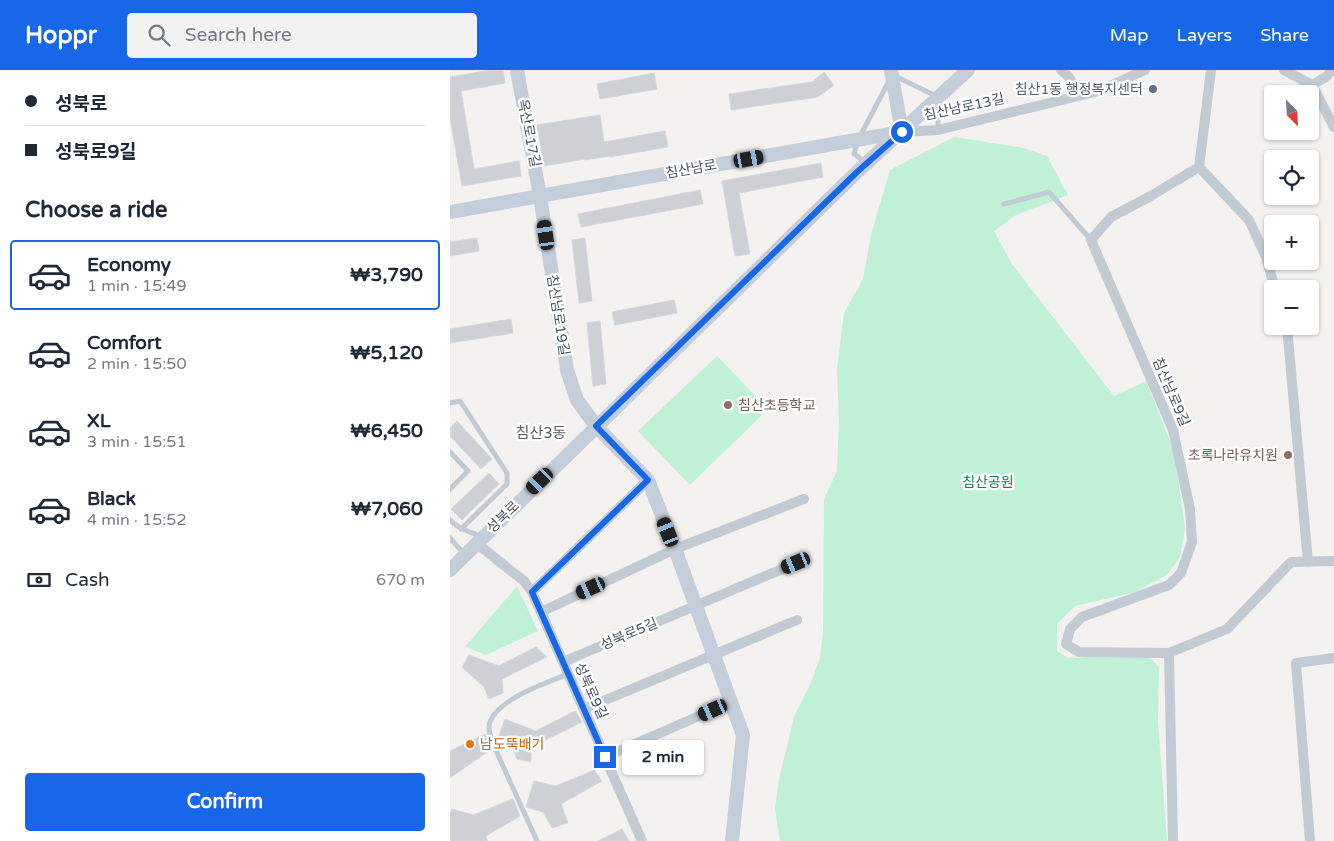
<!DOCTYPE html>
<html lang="en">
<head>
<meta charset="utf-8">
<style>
	:root { --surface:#fff; --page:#f2f2f3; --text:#1f2937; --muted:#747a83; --line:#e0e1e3; --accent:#1767e8 }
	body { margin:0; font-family:"Varela Round","Noto Sans KR",sans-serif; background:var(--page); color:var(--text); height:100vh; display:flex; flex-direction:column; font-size:19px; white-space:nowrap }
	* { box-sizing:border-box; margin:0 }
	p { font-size:16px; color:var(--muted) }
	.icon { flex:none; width:28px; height:28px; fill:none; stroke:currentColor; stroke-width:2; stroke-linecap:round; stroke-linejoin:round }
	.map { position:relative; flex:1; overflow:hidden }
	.side { display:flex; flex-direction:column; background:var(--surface); width:450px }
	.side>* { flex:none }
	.guide { display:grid; align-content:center; height:110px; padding:0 25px; background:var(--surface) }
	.needle { width:32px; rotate:156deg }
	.fabs { position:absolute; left:814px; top:15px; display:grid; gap:10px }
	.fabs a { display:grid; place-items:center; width:55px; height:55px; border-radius:5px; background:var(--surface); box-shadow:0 1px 4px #0004; font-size:25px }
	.end { position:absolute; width:22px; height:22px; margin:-11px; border:6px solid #1767e8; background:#fff; box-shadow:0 0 0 2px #fff }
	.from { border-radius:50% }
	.bubble { position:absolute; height:35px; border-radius:5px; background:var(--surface); box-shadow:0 1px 4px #0004; font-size:16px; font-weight:700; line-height:35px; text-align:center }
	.car { position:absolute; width:15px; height:30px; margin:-15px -8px; border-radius:6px; box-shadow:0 0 4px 1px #0007; background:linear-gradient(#222 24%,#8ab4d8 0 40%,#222 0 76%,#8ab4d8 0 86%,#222 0) }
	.guide b { display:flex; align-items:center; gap:18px; height:48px; font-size:19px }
	.guide b+b { border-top:1px solid var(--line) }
	.guide i { width:12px; height:12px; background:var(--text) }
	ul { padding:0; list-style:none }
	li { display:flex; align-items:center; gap:15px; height:70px; margin:0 10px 8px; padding:0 15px; border:2px solid transparent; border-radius:5px }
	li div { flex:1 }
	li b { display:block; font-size:19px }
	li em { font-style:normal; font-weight:700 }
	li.active { border-color:var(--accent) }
	li>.icon { width:45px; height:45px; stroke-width:1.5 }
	h2 { padding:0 25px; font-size:22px; line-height:60px }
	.pay { display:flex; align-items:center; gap:12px; height:55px; padding:0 25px; font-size:19px }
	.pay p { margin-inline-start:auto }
	.action { display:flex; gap:10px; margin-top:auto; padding:10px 25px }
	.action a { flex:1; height:58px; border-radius:5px; background:var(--accent); color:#fff; font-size:20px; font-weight:700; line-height:58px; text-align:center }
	header { display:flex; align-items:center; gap:30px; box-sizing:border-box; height:70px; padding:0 25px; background:var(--accent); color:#fff }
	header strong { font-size:24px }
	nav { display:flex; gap:28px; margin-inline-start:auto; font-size:18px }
	.search { width:350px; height:45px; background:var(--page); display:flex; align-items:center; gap:12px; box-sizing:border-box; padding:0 18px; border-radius:5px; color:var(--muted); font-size:19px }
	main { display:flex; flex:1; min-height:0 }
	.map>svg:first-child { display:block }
	.green { fill:#c0f0d6 }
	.building { fill:#ced0d6; stroke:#d5d7dd }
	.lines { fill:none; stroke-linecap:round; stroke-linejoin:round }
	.lane { stroke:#c2cbd3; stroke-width:5 }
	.street { stroke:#c2cbd3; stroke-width:10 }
	.secondary { stroke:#c4cdda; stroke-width:14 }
	.route { stroke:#1767e8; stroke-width:6 }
	.service-dot { fill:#5c6f8a; stroke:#fff; stroke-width:2 }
	.education-dot { fill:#8d6e63; stroke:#fff; stroke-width:2 }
	.food-dot { fill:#e8710a; stroke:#fff; stroke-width:2 }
	.labels { text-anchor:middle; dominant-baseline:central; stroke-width:4.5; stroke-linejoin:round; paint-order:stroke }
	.service-label { font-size:14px; fill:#4e5e75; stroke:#fff; text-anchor:end }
	.street-label { font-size:14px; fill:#49535f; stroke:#fff }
	.education-label { font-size:14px; fill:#785e54; stroke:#fff; text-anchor:start }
	.park-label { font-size:14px; fill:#168453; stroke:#fff }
	.food-label { font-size:14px; fill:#c56008; stroke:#fff; text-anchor:start }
	.neighbourhood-label { font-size:15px; fill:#5e6166; stroke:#fff }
</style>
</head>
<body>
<header>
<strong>Hoppr</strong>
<div class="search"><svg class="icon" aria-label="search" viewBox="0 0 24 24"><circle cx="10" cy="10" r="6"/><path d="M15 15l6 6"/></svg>Search here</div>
<nav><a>Map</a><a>Layers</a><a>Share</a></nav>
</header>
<main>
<section class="side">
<div class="guide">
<b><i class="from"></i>성북로</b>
<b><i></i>성북로9길</b>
</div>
<h2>Choose a ride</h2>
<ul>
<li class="active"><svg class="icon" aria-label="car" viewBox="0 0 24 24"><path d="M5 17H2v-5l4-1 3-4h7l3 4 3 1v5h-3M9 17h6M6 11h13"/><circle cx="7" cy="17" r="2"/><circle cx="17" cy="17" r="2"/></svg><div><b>Economy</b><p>1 min · 15:49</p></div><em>₩3,790</em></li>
<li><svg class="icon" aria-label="car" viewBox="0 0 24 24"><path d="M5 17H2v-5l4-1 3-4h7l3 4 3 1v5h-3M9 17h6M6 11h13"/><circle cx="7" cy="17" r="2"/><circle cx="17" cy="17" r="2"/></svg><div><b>Comfort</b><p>2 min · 15:50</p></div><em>₩5,120</em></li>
<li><svg class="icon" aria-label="car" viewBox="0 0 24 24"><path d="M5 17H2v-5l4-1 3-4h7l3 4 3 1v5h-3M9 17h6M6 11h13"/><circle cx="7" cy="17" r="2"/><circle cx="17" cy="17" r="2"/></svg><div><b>XL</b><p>3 min · 15:51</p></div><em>₩6,450</em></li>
<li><svg class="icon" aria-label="car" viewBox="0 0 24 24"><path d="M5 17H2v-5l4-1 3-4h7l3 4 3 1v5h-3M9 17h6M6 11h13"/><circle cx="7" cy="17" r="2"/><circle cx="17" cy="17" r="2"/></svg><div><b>Black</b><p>4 min · 15:52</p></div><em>₩7,060</em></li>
</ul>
<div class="pay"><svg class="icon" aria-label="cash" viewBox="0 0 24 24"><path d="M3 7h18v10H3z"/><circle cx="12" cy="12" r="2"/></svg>Cash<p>670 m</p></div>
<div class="action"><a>Confirm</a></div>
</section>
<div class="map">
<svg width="884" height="771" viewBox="0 0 884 771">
	<rect width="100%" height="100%" fill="#f4f1f1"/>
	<path class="green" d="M504,67L574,78L597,86L618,125L566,145L544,161L562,194L664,326L696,311L720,371L725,387L735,459L730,487L717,505L685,522L625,536L607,554V581L618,588L697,584L709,597L708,652L717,771H330L325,739L329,709L344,647L360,615L370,588L373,561L374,429L387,401L389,351L387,300L394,243L413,209L421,165L440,100Z
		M267,286L318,339L240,415L188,361Z
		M67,516L88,561L36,585L15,577Z"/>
	<path class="building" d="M41,0H53L55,13L11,21L24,99L69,91L71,106L12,116L0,48V7Z
		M374,2L384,15L368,27L281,40L279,24L362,12Z
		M204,3L207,19L150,29L147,14Z
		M150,45L154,72L215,61L218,77L160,87V86L135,90V89L94,96L87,55Z
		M371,93L373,107L289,123L300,184L285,186L272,111Z
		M250,120L253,134L131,157L128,144Z
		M27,168L29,181L0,186V172Z
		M135,168L142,231L129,233L122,170Z
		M224,230L227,243L165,255L162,242Z
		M61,249L63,263L0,273V259Z
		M150,251L156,314L143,316L137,253Z
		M7,351L42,389L31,399L0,366V358Z
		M39,403L49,414L12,450L1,439Z
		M86,577L97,587L52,609L53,623L39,629L34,617L12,597L19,585L49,596Z
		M125,641L132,652L81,677V692L67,689L63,679L47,671L55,649L86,661Z
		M35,664L40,680L0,708V681Z
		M144,700L152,711L111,734L118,753L102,758L93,742L76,737L84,711L106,716Z
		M63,729L70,746L36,766L37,771H0V744L2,739L23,745Z
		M172,759L179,771H148Z"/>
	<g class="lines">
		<path class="lane" d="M443,5L488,27V60
			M417,93L404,84L408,70L439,11
			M554,134L599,122L641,170
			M0,333L10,331L57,403V414L11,459
			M0,382L18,401L0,419
			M0,450C9,460 20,461 32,467
			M0,468L15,485
			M87,771L43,674C41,667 37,659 40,652C48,629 96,613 118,604"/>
		<path class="street" d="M611,0L618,6L630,25
			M761,0L749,97L699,127L661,147L641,170L723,360L740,439L742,472L731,503L719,515L632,547L620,559L616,574L629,582L719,583L777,559L841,492L884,491
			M834,0L862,15L884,57
			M862,15L876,7L882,0
			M452,62L488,60L649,21L695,0
			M749,97L799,150L816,187L825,219
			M837,256L858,492
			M26,473L74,511L82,522L192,771
			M82,522L198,410
			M91,542L225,479L354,429
			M719,583L723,771
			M113,592L346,493
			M134,639L347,550
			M155,687L281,632
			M860,771L846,593L884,588"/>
		<path class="secondary" d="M67,0L90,126L117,300L127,330L146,356L198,410L225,479L293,665L282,771
			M441,0L452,62
			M0,142L451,62
			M0,500L407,102L518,0"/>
	</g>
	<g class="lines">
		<path class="route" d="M155,687L82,522L198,410L146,356L407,102L452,62"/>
	</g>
	<circle class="service-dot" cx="703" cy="19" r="5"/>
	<g class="education-dot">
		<circle cx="278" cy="335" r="5"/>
		<circle cx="838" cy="385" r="5"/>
	</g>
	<circle class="food-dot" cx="20" cy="674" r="5"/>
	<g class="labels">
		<g class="service-label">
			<text x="693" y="19">침산1동 행정복지센터</text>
		</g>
		<g class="street-label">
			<text transform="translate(514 37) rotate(-12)">침산남로13길</text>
			<text transform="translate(79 63) rotate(79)">옥산로17길</text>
			<text transform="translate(241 99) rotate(-10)">침산남로</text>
			<text transform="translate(108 245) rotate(81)">침산남로19길</text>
			<text transform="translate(721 322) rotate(67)">침산남로9길</text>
			<text transform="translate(53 447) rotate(-44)">성북로</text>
			<text transform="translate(179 564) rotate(-23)">성북로5길</text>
			<text transform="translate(141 621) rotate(66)">성북로9길</text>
		</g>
		<g class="education-label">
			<text x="288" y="335">침산초등학교</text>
			<text x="828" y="385" text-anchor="end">초록나라유치원</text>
		</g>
		<g class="park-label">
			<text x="538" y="412">침산공원</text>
		</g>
		<g class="food-label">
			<text x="30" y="674">남도뚝배기</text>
		</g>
		<g class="neighbourhood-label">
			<text x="91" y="363">침산3동</text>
		</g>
	</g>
</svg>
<div class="fabs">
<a><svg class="needle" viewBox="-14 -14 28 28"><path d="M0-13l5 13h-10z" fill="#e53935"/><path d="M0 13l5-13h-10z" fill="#747a83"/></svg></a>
<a><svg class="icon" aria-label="locate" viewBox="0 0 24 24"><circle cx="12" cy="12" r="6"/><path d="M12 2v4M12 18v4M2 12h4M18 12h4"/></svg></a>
<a>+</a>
<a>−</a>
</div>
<i class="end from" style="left:452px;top:62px"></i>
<i class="end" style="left:155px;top:687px"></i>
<div class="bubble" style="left:172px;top:670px;width:82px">2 min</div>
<i class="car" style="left:299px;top:89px;rotate:80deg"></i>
<i class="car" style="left:96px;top:165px;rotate:352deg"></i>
<i class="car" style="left:90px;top:411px;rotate:226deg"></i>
<i class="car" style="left:218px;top:462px;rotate:338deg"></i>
<i class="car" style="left:346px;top:493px;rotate:247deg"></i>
<i class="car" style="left:141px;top:518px;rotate:245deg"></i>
<i class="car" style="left:263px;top:640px;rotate:246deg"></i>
</div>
</main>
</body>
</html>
